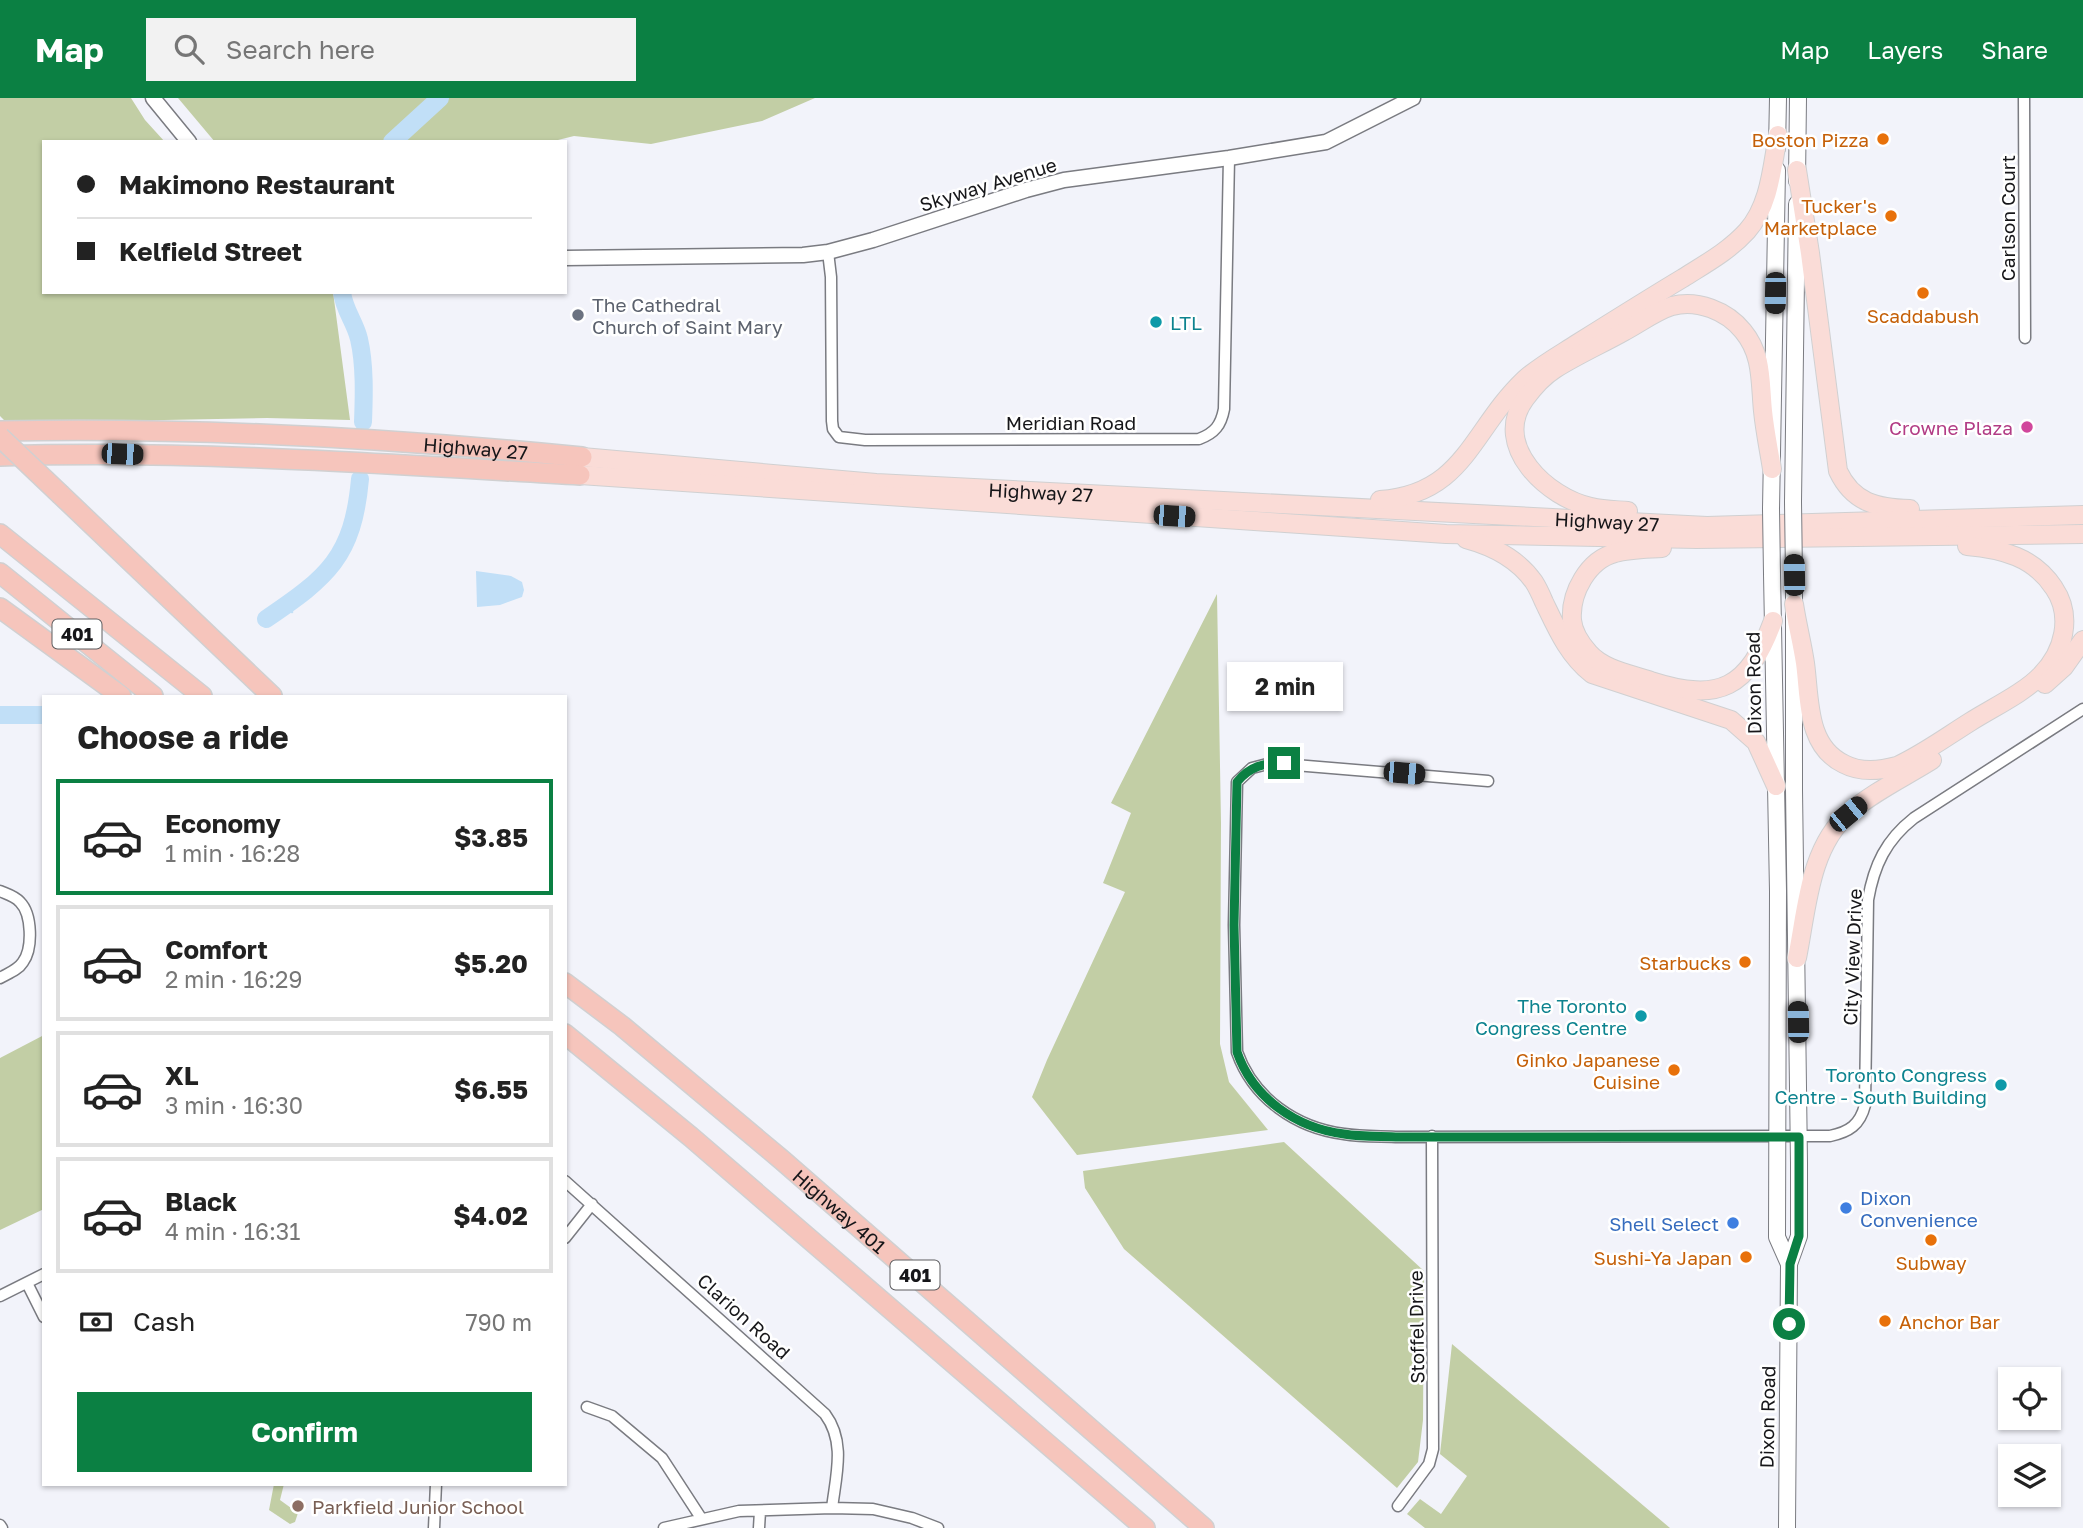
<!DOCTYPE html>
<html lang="en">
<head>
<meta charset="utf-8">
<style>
	:root { --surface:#fff; --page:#f2f2f2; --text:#222; --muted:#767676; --line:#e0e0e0; --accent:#0b8043 }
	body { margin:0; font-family:"Golos Text",sans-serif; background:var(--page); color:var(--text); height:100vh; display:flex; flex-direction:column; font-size:26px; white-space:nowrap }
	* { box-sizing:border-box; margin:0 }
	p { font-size:23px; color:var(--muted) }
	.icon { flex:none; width:38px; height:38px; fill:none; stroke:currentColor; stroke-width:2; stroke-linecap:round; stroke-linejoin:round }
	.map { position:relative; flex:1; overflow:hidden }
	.side { position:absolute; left:42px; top:597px; width:525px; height:791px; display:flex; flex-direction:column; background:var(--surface); border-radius:0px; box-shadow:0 2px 5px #0004 }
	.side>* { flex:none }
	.hud { position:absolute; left:42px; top:42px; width:525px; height:154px; border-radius:0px; box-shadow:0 2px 5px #0004; display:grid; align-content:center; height:154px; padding:0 35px; background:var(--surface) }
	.tools { position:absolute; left:1998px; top:1269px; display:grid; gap:14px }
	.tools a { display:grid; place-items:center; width:63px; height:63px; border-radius:0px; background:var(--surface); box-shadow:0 2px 5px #0004; font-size:35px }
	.end { position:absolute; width:32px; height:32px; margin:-16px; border:9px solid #0b8043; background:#fff; box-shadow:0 0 0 4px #fff }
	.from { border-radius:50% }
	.bubble { position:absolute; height:49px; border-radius:0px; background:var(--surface); box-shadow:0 2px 5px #0004; font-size:23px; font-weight:700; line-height:49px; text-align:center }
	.car { position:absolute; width:21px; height:42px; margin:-21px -10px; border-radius:9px; box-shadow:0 0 5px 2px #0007; background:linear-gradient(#222 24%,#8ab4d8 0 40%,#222 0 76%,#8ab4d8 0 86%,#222 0) }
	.hud b { display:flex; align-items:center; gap:24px; height:66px; font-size:26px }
	.hud b+b { border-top:2px solid var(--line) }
	.hud i { width:18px; height:18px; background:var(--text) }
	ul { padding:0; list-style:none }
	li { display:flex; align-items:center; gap:21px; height:116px; margin:0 14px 10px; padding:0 21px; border:4px solid var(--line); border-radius:0px }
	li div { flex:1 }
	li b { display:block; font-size:26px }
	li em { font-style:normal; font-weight:700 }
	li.current { border-color:var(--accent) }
	li>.icon { width:63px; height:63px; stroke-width:1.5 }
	h2 { padding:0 35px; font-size:32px; line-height:84px }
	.pay { display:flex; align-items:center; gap:18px; height:77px; padding:0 35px; font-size:26px }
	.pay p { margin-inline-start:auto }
	.action { display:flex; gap:14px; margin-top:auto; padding:14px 35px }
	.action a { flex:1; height:80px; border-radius:0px; background:var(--accent); color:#fff; font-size:28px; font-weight:700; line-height:80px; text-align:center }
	header { display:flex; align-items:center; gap:42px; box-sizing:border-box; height:98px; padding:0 35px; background:var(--accent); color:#fff }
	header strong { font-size:33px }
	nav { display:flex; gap:38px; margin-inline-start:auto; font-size:24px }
	.search { width:490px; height:63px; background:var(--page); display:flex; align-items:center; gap:18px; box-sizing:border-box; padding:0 24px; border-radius:0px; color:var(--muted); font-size:26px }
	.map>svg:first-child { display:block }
	.green { fill:#c2cea5 }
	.water { fill:#c1dff7 }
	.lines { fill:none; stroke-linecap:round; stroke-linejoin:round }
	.stream { stroke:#c1dff7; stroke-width:2.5 }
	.river { stroke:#c1dff7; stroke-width:18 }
	.minor-casing { stroke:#7a7b81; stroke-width:13 }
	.tertiary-casing { stroke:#7a7b81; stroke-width:17 }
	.secondary-casing { stroke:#7a7b81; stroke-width:18 }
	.primary-casing { stroke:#d0d0d1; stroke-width:20 }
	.motorway-casing { stroke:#d0d0d1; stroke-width:22 }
	.minor { stroke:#fff; stroke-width:10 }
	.tertiary { stroke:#fff; stroke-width:14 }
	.secondary { stroke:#fff; stroke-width:16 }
	.primary { stroke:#fadcd7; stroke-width:18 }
	.motorway { stroke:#f6c5bc; stroke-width:19 }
	.secondary-bridge-casing { stroke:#7a7b81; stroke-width:18; stroke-linecap:butt }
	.motorway-bridge-casing { stroke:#d0d0d1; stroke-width:22; stroke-linecap:butt }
	.secondary-bridge { stroke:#fff; stroke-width:16 }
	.motorway-bridge { stroke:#f6c5bc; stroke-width:19 }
	.route { stroke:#0b8043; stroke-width:9 }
	.food-dot { fill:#e8710a; stroke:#fff; stroke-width:2.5 }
	.worship-dot { fill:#6b7280; stroke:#fff; stroke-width:2.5 }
	.culture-dot { fill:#0f9aa8; stroke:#fff; stroke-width:2.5 }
	.hotel-dot { fill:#d1479c; stroke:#fff; stroke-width:2.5 }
	.shop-dot { fill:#3f7fe0; stroke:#fff; stroke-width:2.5 }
	.education-dot { fill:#8d6e63; stroke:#fff; stroke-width:2.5 }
	.labels { text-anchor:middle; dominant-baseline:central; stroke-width:5; stroke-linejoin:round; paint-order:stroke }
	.shield { fill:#fff; stroke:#5c5c5e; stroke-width:2 }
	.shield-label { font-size:18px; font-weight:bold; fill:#161619 }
	.food-label { font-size:19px; fill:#c56008; stroke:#fff; text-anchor:end }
	.street-label { font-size:19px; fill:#161619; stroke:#fff }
	.worship-label { font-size:19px; fill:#5b616d; stroke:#fff; text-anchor:start }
	.culture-label { font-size:19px; fill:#0d838f; stroke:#fff; text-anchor:end }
	.hotel-label { font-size:19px; fill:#b23c85; stroke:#fff; text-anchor:end }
	.shop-label { font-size:19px; fill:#366cbe; stroke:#fff; text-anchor:start }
	.education-label { font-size:19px; fill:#785e54; stroke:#fff; text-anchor:start }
</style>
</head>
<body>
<header>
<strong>Map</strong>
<div class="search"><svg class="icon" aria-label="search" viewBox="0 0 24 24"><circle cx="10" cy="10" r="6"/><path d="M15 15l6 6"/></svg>Search here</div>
<nav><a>Map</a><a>Layers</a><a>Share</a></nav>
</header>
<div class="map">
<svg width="2083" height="1430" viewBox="0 0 2083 1430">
	<rect width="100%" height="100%" fill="#f2f3fa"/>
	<path class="green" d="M0,0H131L145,22L165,44H44V194H333L350,322L267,320L7,325L0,318Z
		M178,0H815L762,23L651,46L574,38L550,44H215Z
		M1217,496L1221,725L1220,946L1229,984L1268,1032L1077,1057L1032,999L1047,962L1125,794L1103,785L1131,715L1111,705Z
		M44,937V1111L0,1132V960Z
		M1284,1044L1424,1173L1423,1322L1418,1364L1397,1390L1124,1151L1085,1090L1083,1073Z
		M1452,1246L1670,1430H1425L1407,1416L1420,1401L1441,1416L1467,1378L1440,1356Z
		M274,1386H284L280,1402L298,1415L295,1424L290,1426L269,1412Z"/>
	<path class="water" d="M476,473L511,478L522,484L524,492L522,499L500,507L477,509Z"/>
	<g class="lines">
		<path class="stream" d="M284,508L292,514
			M0,621L3,624"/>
		<path class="river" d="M392,44L440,0
			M342,194C344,212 355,224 359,241C365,267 364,298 363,324
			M266,521C328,479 353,459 360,381
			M0,617H44"/>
		<defs>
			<path id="minor" d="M2024,0L2025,240
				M828,154L831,179L832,323L833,331L839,339L865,342L1199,341C1215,335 1221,327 1224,311L1229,60
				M1488,683L1271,665L1252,670L1237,684L1234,827L1237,954C1253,1000 1296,1030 1344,1036C1362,1039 1381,1038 1399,1039L1830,1038C1849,1034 1860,1027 1865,1007L1868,802C1874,767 1886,742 1914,720L2083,611
				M0,793C7,796 15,798 20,804C32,816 33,850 23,864C18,872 9,875 0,880
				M565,1083L825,1316C846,1344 836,1377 832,1410
				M565,1140L592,1106
				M27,1185L44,1219
				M0,1198L44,1176
				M587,1309L612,1318L662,1360L701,1420
				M1398,1408L1429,1366L1433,1351L1432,1038
				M0,1427L2,1430
				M434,1430L436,1386
				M664,1430L739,1413L832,1410L873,1411L912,1420L938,1430
				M759,1430L760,1413"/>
			<path id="tertiary" d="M153,0L189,44
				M565,160L803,157L828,154L873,142L1026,92L1064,82L1229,60L1326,44L1413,0"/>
			<path id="secondary" d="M1777,50L1778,0
				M1797,83L1798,0
				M1793,404L1797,106
				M1771,411L1777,72
				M1772,476L1778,793L1777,1139L1789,1166
				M1787,1430L1789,1166L1799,1138V1064L1794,692V477"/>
			<g id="primary">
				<path d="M1797,72L1810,155L1838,373C1853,405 1877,410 1910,411"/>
				<path id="s1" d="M582,359L876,385L1707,428L2083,417"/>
				<path d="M580,377L1446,436L1696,441L2083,436"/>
				<path d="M1380,402C1465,396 1471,332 1525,281C1541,267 1561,256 1578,245C1613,223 1648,201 1683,180C1705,166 1729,153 1747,133C1770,107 1772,69 1778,37"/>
				<path d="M1628,413C1616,412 1603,412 1591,409C1548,400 1491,348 1525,301C1533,290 1544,278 1555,271C1577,257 1602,246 1625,233C1640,225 1656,213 1672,208C1697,201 1727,213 1743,233C1763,257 1760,284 1763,313C1765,333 1769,352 1772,371"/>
				<path d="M1466,441C1492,448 1518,461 1534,484C1538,490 1541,497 1544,504C1557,531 1568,557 1592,576L1731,622L1756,644L1776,688"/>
				<path d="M1662,450C1647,451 1629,451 1615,455C1588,462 1570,495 1572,522C1573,533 1581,546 1589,555C1604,572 1631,576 1651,583C1720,605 1748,590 1773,523"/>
				<path d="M1794,506C1797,526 1802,545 1805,565C1810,601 1806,648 1844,666C1861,675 1879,673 1897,668C1923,656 1946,639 1970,624C1992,610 2024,595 2041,577C2064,554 2073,518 2054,490C2034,459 2002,451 1967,448"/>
				<path d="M2045,586L2064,569L2083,542"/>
				<path d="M1797,860C1807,811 1809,750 1849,715C1873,694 1905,679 1932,662"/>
			</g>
			<g id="motorway">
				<path id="s2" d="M0,333C195,329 389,340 582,359"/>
				<path d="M0,358C193,352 387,366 580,377"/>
				<path d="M61,397L272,598"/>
				<path d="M0,436L202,598"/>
				<path d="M0,475L153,598"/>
				<path d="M0,510L121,598"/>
				<path id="s3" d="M565,885L622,928L782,1062L1204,1430"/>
				<path d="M565,936L691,1039L1145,1430"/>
			</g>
		</defs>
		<use href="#minor" class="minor-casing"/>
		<use href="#tertiary" class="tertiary-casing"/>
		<use href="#secondary" class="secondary-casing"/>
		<use href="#primary" class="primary-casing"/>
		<use href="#motorway" class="motorway-casing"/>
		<use href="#minor" class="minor"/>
		<use href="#tertiary" class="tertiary"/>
		<use href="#secondary" class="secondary"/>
		<use href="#primary" class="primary"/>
		<use href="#motorway" class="motorway"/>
		<defs>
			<path id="secondary-bridge" d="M1793,404L1794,477
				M1771,411L1772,476"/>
			<path id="motorway-bridge" d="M0,339L61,397"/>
		</defs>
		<use href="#secondary-bridge" class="secondary-bridge-casing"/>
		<use href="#motorway-bridge" class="motorway-bridge-casing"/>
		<use href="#secondary-bridge" class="secondary-bridge"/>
		<use href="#motorway-bridge" class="motorway-bridge"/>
	</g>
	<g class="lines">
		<path class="route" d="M1284,665C1264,665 1250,668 1237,684L1234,827L1237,954C1253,1000 1296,1030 1344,1036C1362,1039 1381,1038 1399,1039H1799V1138L1790,1166L1789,1226"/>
	</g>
	<g class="food-dot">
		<circle cx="1883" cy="41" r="7"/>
		<circle cx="1891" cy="118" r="7"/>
		<circle cx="1923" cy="195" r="7"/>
		<circle cx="1745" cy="864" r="7"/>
		<circle cx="1674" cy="972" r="7"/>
		<circle cx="1931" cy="1142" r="7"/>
		<circle cx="1746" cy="1159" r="7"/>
		<circle cx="1885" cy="1223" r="7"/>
	</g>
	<circle class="worship-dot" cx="578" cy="217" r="7"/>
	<g class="culture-dot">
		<circle cx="1156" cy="224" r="7"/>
		<circle cx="1641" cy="918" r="7"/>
		<circle cx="2001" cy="987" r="7"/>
	</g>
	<circle class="hotel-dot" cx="2027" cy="329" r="7"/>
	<g class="shop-dot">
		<circle cx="1846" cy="1110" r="7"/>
		<circle cx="1733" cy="1125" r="7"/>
	</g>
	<circle class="education-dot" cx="298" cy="1408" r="7"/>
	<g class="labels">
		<g class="shield">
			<rect x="52.5" y="521.5" width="49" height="29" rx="5"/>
			<rect x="890.5" y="1162.5" width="49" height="29" rx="5"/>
		</g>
		<g class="shield-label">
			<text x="77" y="536">401</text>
			<text x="915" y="1177">401</text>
		</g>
		<g class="food-label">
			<text x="1869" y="41">Boston Pizza</text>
			<text x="1877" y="107">Tucker's<tspan x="1877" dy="22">Marketplace</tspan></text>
			<text x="1923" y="217" text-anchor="middle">Scaddabush</text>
			<text x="1731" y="864">Starbucks</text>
			<text x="1660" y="961">Ginko Japanese<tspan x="1660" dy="22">Cuisine</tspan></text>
			<text x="1732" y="1159">Sushi-Ya Japan</text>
			<text x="1931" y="1164" text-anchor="middle">Subway</text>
			<text x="1899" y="1223" text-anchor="start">Anchor Bar</text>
		</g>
		<g class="street-label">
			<text transform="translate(988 86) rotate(-17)">Skyway Avenue</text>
			<text transform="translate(2007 120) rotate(-90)">Carlson Court</text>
			<text x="1071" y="324">Meridian Road</text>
			<text stroke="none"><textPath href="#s2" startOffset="476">Highway 27</textPath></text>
			<text stroke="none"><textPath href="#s1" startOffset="460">Highway 27</textPath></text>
			<text stroke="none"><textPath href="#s1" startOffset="1027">Highway 27</textPath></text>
			<text transform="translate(1753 585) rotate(-91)">Dixon Road</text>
			<text transform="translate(1852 859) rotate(-88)">City View Drive</text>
			<text stroke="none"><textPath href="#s3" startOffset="357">Highway 401</textPath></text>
			<text transform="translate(744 1218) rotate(42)">Clarion Road</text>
			<text transform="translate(1416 1229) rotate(-91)">Stoffel Drive</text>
			<text transform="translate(1767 1319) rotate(-89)">Dixon Road</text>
		</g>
		<g class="worship-label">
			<text x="592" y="206">The Cathedral<tspan x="592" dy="22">Church of Saint Mary</tspan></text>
		</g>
		<g class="culture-label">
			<text x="1170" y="224" text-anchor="start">LTL</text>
			<text x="1627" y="907">The Toronto<tspan x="1627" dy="22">Congress Centre</tspan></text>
			<text x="1987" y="976">Toronto Congress<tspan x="1987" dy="22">Centre - South Building</tspan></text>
		</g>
		<g class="hotel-label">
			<text x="2013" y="329">Crowne Plaza</text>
		</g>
		<g class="shop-label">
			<text x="1860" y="1099">Dixon<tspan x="1860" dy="22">Convenience</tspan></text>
			<text x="1719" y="1125" text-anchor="end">Shell Select</text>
		</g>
		<g class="education-label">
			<text x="312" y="1408">Parkfield Junior School</text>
		</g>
	</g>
</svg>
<div class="tools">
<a><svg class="icon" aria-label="locate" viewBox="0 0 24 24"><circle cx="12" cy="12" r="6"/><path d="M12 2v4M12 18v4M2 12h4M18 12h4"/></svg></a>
<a><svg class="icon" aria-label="layers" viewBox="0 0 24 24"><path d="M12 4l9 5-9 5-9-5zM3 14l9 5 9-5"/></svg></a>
</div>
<i class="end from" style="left:1789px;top:1226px"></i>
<i class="end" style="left:1284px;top:665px"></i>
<div class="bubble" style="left:1227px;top:564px;width:116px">2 min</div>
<i class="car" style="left:1775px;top:195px;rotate:181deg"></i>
<i class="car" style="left:122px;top:356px;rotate:92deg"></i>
<i class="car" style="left:1174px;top:418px;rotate:94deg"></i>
<i class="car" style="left:1794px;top:477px;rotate:359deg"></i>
<i class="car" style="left:1404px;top:675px;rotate:95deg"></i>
<i class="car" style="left:1848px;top:716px;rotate:51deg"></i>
<i class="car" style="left:1798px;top:924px;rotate:359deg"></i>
<div class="hud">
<b><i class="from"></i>Makimono Restaurant</b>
<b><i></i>Kelfield Street</b>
</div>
<section class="side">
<h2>Choose a ride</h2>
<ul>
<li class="current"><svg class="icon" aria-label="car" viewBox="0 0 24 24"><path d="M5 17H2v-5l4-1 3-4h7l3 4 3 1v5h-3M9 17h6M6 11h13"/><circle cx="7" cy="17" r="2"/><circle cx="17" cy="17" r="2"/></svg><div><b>Economy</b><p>1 min · 16:28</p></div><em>$3.85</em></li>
<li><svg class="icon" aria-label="car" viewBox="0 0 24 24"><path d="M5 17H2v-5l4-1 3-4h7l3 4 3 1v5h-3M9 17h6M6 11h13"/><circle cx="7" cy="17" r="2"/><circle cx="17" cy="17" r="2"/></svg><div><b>Comfort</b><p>2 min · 16:29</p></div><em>$5.20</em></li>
<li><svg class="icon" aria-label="car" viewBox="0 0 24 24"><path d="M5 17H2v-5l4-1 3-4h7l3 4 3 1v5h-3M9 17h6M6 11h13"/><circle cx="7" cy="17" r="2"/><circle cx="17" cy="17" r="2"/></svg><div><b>XL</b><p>3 min · 16:30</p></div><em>$6.55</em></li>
<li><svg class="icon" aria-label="car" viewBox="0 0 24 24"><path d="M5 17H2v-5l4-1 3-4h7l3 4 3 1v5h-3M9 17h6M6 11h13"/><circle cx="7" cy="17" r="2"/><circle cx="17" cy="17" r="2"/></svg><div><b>Black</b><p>4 min · 16:31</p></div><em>$4.02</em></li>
</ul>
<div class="pay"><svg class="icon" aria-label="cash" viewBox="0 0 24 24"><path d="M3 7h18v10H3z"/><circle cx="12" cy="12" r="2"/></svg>Cash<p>790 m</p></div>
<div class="action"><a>Confirm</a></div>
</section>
</div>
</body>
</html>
